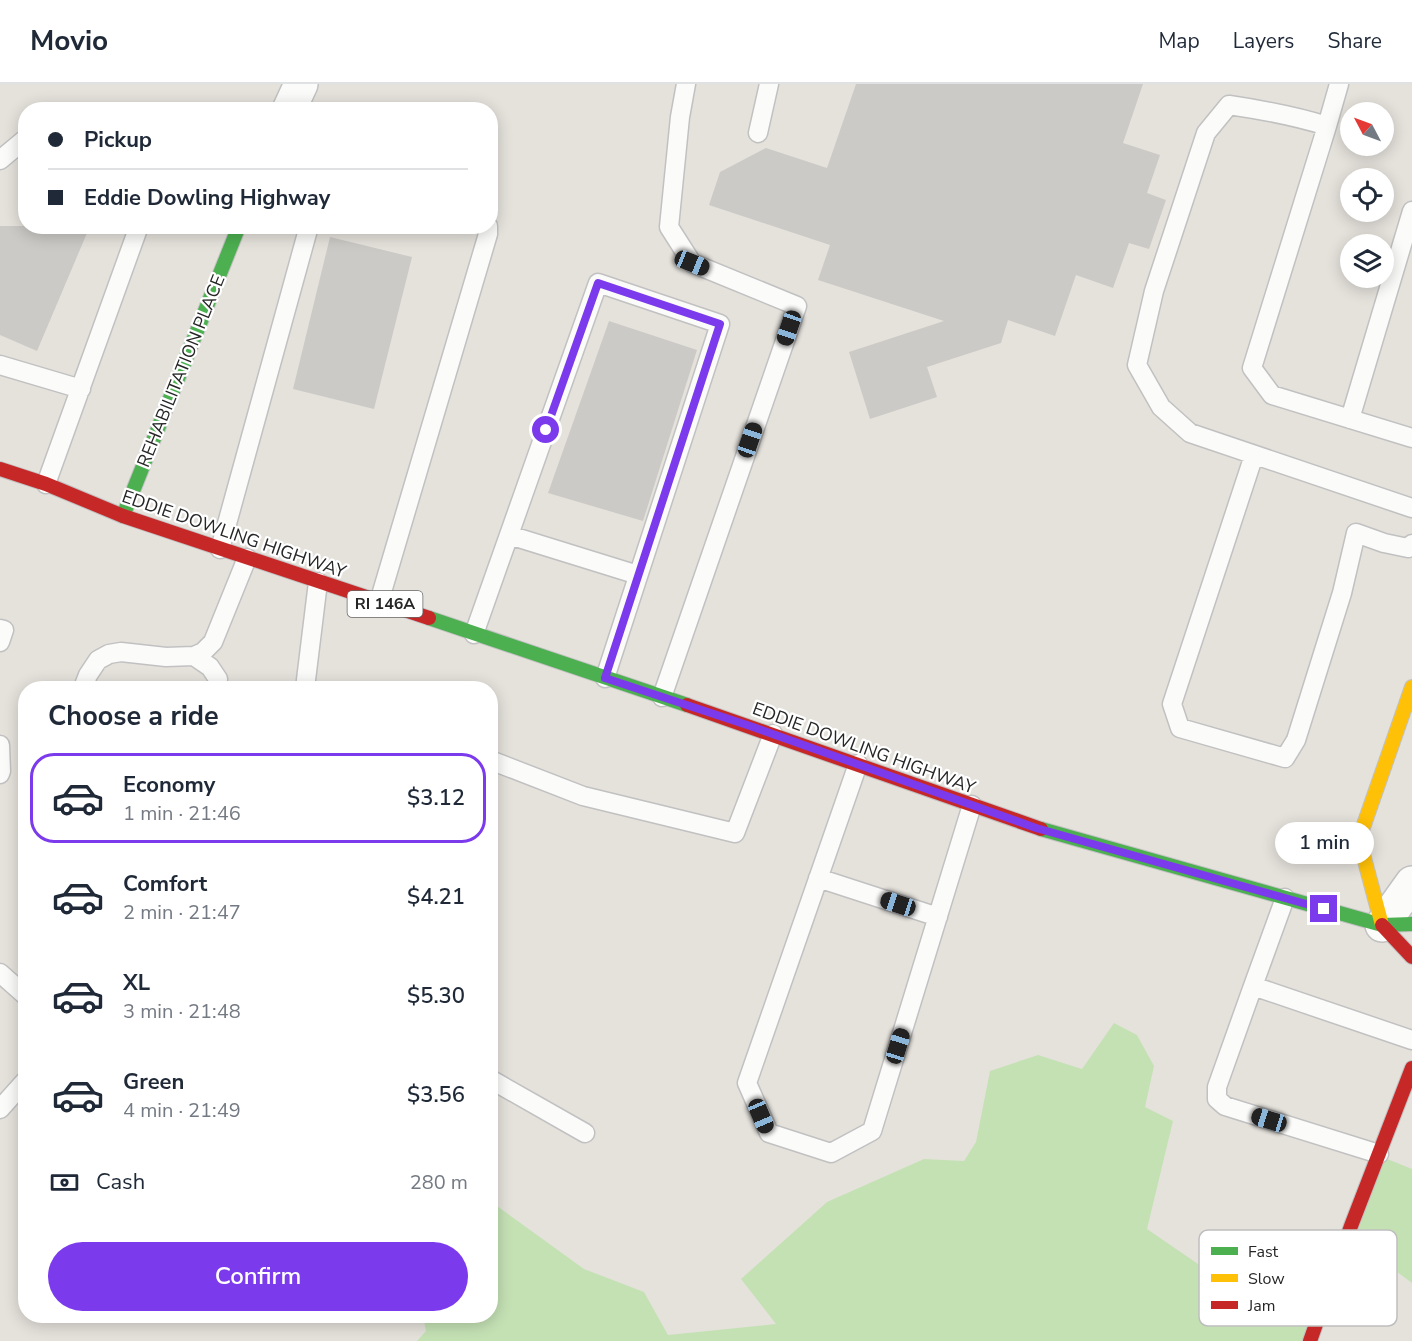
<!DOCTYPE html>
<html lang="en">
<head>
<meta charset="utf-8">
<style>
	:root { --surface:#fff; --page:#f2f2f3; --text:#1f2937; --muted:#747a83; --line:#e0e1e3; --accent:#7c3aed }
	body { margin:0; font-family:"Nunito Sans",sans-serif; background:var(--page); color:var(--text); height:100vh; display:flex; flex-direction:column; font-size:22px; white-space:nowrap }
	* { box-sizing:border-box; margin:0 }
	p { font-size:20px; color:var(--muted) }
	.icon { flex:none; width:33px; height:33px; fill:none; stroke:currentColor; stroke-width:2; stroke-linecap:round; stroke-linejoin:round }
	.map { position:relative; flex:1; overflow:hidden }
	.panel { position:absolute; left:18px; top:597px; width:480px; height:642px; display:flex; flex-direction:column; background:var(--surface); border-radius:24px; box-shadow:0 3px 15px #0003 }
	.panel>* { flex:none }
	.guide { position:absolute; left:18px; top:18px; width:480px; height:132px; border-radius:24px; box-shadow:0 3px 15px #0003; display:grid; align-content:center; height:132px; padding:0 30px; background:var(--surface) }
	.needle { width:39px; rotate:311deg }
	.fabs { position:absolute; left:1340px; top:18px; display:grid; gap:12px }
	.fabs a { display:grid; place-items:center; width:54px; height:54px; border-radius:50%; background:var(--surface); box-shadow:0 3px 15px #0003; font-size:30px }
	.end { position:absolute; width:27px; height:27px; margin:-14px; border:8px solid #7c3aed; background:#fff; box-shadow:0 0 0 3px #fff }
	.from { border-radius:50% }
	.bubble { position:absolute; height:42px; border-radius:21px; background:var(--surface); box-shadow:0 3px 15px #0003; font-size:20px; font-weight:600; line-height:42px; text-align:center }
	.car { position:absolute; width:18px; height:36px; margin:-18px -9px; border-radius:8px; box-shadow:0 0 4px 2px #0007; background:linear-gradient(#222 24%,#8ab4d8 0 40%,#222 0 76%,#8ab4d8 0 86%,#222 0) }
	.guide b { display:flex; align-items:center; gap:21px; height:57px; font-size:22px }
	.guide b+b { border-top:2px solid var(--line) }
	.guide i { width:15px; height:15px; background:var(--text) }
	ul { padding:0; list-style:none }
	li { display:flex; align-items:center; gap:18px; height:90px; margin:0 12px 9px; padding:0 18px; border:3px solid transparent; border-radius:24px }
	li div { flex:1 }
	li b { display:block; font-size:22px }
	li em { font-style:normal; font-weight:600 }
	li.selected { border-color:var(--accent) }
	li>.icon { width:54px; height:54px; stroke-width:1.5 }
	h2 { padding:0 30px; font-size:27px; line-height:72px }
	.pay { display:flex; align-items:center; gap:15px; height:66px; padding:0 30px; font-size:22px }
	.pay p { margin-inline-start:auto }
	.button { display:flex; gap:12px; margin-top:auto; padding:12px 30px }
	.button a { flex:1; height:69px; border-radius:36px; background:var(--accent); color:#fff; font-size:24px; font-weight:600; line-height:69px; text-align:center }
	header { display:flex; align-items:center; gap:36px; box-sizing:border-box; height:84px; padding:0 30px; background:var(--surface); border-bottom:2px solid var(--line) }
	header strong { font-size:28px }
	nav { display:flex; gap:33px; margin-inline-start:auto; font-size:21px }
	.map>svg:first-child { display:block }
	.green { fill:#c4e1b4 }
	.building { fill:#cccac6 }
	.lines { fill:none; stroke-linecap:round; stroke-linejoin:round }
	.lane-casing { stroke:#c2c1c2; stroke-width:21 }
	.street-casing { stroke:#c2c1c2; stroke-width:36 }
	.fast-casing { stroke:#c2c1c2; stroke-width:16 }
	.slow-casing { stroke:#c2c1c2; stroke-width:16 }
	.jam-casing { stroke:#c2c1c2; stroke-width:16 }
	.lane { stroke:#fbfbfa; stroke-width:18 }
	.street { stroke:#fbfbfa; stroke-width:33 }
	.fast { stroke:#4caf50; stroke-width:14 }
	.slow { stroke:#ffc107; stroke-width:14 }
	.jam { stroke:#c62828; stroke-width:14 }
	.route { stroke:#7c3aed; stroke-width:8 }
	.labels { text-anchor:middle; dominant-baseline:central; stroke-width:4.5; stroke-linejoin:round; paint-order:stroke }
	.shield { fill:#fff; stroke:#676767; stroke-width:1.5 }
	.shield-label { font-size:16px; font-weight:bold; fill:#262626 }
	.street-label { font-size:18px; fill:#262626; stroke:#fff }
	.key { fill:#fff; stroke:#bebebe; stroke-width:1.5 }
	.key-label { font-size:16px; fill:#262626 }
</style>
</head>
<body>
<header>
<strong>Movio</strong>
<nav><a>Map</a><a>Layers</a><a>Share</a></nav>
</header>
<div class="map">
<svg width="1412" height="1257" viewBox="0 0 1412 1257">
	<rect width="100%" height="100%" fill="#e5e2dc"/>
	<path class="green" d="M1114,939L1137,951L1154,982L1145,1023L1173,1037L1147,1145L1239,1208L1277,1223L1312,1234L1304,1257H417L426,1247L423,1232H490L491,1103L497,1122L584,1185L644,1208L668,1251L776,1240L741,1195L827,1118L924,1075L964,1077L976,1058L990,987L1038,971L1082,985Z
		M1380,1072L1412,1085V1199L1369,1167L1353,1134Z"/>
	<path class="building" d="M856,0H1143L1123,59L1160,71L1147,109L1166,116L1149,165L1129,159L1113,204L1076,191L1055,252L1008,236L1001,259L927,283L937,313L870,335L849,268L944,237L818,196L830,161L709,121L720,88L766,64L827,84Z
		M0,142H90L37,267L0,251Z
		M330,153L412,173L374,325L293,305Z
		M609,237L697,266L643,437L548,409Z"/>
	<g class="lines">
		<defs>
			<path id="lane" d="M1339,0L1327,42L1252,284L1272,311L1412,354
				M1327,42C1295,32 1263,26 1229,21L1206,49L1154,207L1137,281L1161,323L1190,349L1412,424
				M758,49L769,0
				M0,76L24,56H26
				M0,281L81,305
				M1350,335L1412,127
				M1254,371L1172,620L1180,644L1285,674L1296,656L1342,509L1356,449L1384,459L1408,464L1412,460
				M46,400L139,142
				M509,451L638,491
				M220,465L309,142
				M379,518L488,150V142
				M0,545L4,546L0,558
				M474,550L598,199L720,240L605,594
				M194,572L210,583L218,595L216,604
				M83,604L88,591L98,576L109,570L121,568L166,573L194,572L203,568L213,558L247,474
				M305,604L318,498
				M662,613L797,222L692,179L669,143L680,33L686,0
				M0,661L1,687L0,690
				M490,676L583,712L735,749L773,650
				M858,680L747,999L769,1049L831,1069L872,1047L972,721
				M818,794L938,833
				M1285,814L1253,902L1412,956
				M0,889L26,912
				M1253,902L1217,1003V1015L1225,1022L1379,1070
				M490,995L585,1049
				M0,1025L26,996"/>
			<path id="street" d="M289,26L301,0
				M1382,841L1412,799"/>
			<path id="fast" d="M123,432L239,142
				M429,534L687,621
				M1041,745L1382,841L1412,840"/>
			<path id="slow" d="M1382,841L1359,755L1412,603"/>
			<path id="jam" d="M0,385L46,400L123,432L429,534
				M687,621L1041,745
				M1382,841L1412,873
				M1310,1257L1351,1142L1412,984"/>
		</defs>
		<use href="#lane" class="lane-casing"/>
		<use href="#street" class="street-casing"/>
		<use href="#fast" class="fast-casing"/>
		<use href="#slow" class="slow-casing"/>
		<use href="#jam" class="jam-casing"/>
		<use href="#lane" class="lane"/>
		<use href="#street" class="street"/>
		<use href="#fast" class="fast"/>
		<use href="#slow" class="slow"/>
		<use href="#jam" class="jam"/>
	</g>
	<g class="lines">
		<path class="route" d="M546,346L598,199L720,240L605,594L753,643L1036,744L1324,825"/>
	</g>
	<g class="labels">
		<rect class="shield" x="347.5" y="507" width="75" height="26" rx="4.5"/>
		<g class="shield-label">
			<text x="385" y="520">RI 146A</text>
		</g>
		<g class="street-label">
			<text transform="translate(181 287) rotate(-68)">REHABILITATION PLACE</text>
			<text transform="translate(234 450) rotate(19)">EDDIE DOWLING HIGHWAY</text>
			<text transform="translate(864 664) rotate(20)">EDDIE DOWLING HIGHWAY</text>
		</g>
	</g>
	<rect x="1199" y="1146" width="198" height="96" rx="9" class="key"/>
	<rect x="1211" y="1163" width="27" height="8" fill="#4caf50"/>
	<rect x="1211" y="1190" width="27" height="8" fill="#ffc107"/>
	<rect x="1211" y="1217" width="27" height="8" fill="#c62828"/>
	<g class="key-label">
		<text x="1248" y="1173">Fast</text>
		<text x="1248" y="1200">Slow</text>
		<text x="1248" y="1227">Jam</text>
	</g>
</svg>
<div class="fabs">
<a><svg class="needle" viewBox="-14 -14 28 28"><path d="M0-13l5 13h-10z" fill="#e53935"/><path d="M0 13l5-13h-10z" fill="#747a83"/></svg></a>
<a><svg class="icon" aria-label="locate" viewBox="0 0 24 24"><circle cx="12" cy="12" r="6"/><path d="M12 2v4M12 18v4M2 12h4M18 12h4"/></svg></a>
<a><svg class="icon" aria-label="layers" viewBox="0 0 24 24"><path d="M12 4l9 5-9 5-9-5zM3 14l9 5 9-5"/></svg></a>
</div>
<i class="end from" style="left:546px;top:346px"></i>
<i class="end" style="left:1324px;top:825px"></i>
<div class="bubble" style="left:1275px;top:738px;width:99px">1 min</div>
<i class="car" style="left:692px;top:179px;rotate:112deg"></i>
<i class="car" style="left:789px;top:244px;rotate:199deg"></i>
<i class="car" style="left:750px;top:356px;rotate:19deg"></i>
<i class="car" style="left:898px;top:820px;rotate:288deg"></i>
<i class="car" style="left:898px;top:962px;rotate:17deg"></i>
<i class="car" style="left:761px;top:1032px;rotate:157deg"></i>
<i class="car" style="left:1269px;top:1036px;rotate:287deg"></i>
<div class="guide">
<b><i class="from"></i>Pickup</b>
<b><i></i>Eddie Dowling Highway</b>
</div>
<section class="panel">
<h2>Choose a ride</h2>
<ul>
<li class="selected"><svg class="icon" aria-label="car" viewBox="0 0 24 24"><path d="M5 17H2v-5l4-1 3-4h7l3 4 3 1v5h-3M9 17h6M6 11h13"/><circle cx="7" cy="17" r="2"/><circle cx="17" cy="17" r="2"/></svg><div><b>Economy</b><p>1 min · 21:46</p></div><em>$3.12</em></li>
<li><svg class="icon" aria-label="car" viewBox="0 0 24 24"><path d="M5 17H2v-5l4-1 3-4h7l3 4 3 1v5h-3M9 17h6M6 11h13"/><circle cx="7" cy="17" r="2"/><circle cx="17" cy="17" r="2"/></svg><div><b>Comfort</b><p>2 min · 21:47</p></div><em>$4.21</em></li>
<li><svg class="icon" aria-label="car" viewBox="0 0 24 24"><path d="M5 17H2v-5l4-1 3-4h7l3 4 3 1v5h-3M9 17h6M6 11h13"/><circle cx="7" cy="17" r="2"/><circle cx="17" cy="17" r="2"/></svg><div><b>XL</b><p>3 min · 21:48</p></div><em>$5.30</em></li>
<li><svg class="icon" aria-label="car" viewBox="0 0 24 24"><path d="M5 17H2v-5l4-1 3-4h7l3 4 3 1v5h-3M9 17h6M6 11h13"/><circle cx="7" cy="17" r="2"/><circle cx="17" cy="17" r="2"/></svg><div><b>Green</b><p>4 min · 21:49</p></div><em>$3.56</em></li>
</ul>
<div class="pay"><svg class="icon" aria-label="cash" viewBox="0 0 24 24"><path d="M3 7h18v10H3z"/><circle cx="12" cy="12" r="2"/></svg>Cash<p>280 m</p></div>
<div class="button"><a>Confirm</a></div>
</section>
</div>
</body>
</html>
